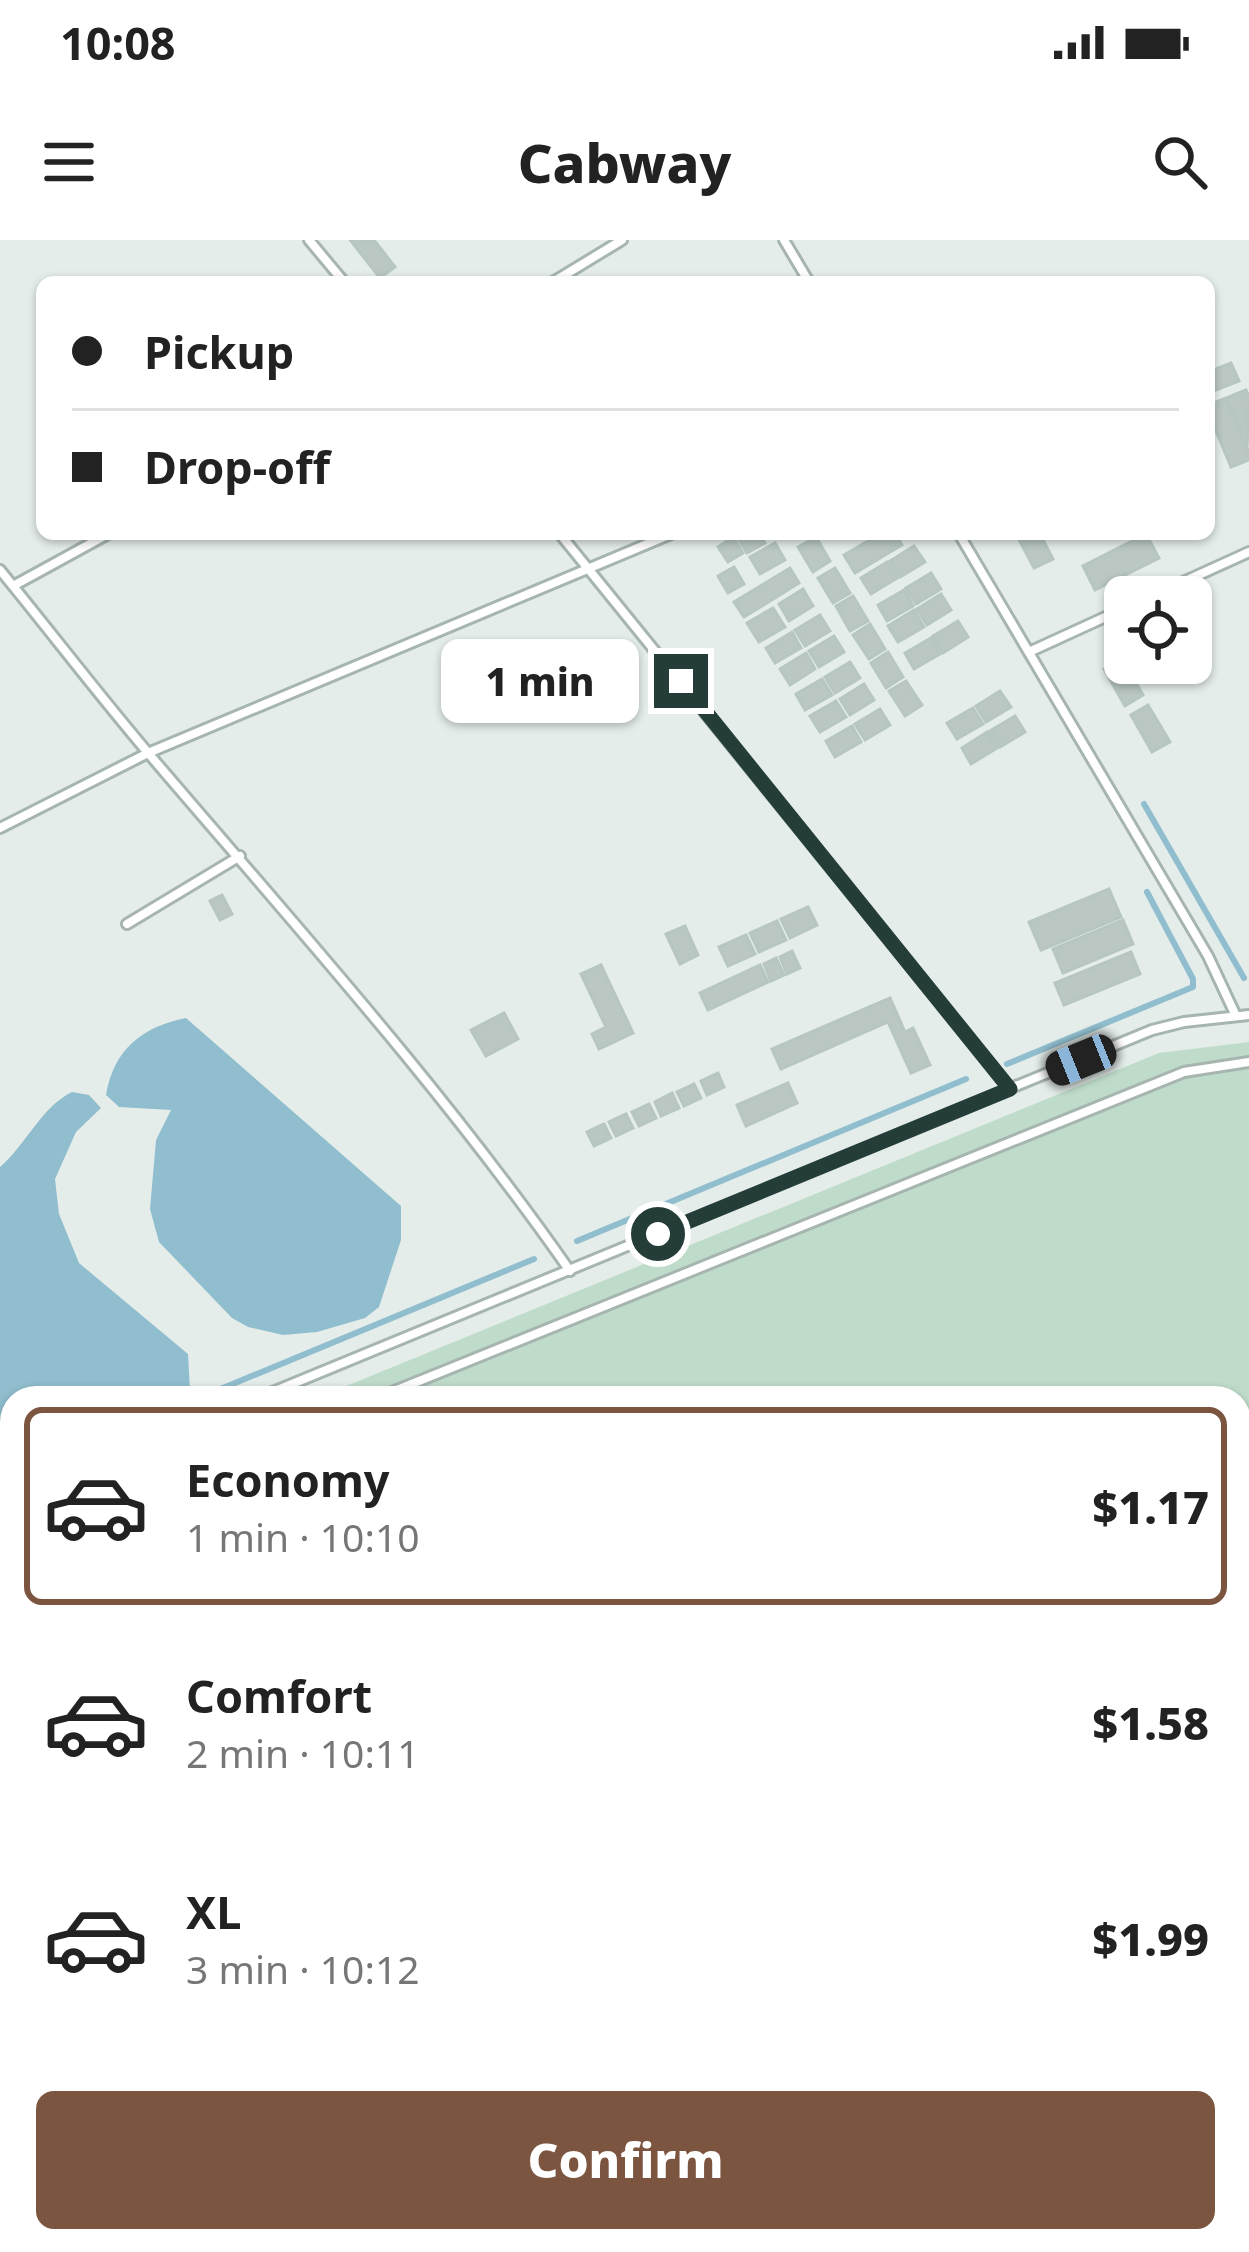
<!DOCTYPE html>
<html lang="en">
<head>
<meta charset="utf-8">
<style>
	:root { --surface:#fff; --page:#f2f2f2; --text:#222; --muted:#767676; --line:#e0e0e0; --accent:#7c5541 }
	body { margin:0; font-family:"Noto Sans",sans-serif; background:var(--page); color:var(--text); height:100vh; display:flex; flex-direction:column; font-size:45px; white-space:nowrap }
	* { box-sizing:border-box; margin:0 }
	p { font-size:39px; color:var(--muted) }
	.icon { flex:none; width:66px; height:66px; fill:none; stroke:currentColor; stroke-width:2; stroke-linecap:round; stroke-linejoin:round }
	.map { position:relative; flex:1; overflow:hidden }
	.sheet { position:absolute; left:0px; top:1146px; width:1251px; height:867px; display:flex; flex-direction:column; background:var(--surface); border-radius:36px 36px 0 0; box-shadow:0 3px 9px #0004 }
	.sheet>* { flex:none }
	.guide { position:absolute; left:36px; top:36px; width:1179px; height:264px; border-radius:18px; box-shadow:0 3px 9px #0004; display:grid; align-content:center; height:264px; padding:0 36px; background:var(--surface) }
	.fabs { position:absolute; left:1104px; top:336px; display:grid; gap:24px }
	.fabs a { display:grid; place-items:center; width:108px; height:108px; border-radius:18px; background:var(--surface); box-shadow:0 3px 9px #0004; font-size:60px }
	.end { position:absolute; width:54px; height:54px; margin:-27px; border:15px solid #253d39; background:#fff; box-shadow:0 0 0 6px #fff }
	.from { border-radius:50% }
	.bubble { position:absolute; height:84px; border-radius:18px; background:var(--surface); box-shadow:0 3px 9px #0004; font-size:39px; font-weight:800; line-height:84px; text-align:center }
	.car { position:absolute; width:36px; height:72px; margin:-36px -18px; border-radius:15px; box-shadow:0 0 9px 3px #0007; background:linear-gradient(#222 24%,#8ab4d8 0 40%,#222 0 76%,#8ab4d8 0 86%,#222 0) }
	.guide b { display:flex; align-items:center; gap:42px; height:114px; font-size:45px }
	.guide b+b { border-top:3px solid var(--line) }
	.guide i { width:30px; height:30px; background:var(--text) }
	ul { padding:21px 0 0; list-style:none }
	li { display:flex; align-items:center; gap:36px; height:198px; margin:0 24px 18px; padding:0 12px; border:6px solid transparent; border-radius:18px }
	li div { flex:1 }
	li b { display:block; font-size:45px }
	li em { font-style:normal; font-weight:800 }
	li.active { border-color:var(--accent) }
	li>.icon { width:108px; height:108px; stroke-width:1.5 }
	.button { display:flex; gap:24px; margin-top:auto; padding:24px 36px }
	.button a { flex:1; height:138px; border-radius:18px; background:var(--accent); color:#fff; font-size:48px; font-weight:800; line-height:138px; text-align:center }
	.status { display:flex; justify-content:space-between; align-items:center; height:84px; padding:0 60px; background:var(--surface); direction:ltr }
	.status svg { height:33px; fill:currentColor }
	header { display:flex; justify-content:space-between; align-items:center; height:156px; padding:0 36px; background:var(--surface); font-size:54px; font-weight:800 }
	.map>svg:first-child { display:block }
	.green { fill:#bfdcca }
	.water { fill:#90bece }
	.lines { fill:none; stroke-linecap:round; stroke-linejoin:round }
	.stream { stroke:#90bece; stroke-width:6 }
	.building { fill:#bac7c3; stroke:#b7c6c1; stroke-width:3 }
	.service-casing { stroke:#a7b5b1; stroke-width:14 }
	.path { stroke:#87aea6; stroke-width:3; stroke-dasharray:6 9; stroke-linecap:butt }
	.service { stroke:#fff; stroke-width:8 }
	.route { stroke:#253d39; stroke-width:15 }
</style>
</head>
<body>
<div class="status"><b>10:08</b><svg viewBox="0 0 49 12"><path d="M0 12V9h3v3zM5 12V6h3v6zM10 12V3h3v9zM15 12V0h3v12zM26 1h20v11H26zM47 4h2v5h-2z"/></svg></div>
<header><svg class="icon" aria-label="menu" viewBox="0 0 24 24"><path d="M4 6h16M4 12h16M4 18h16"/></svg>Cabway<svg class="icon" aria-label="search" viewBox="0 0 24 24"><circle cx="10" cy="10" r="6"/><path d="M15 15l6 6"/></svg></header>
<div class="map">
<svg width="1249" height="2012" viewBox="0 0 1249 2012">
	<rect width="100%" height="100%" fill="#e4edea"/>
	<path class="green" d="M1249,802V2012H80L78,2001H1239V1158H317L1159,813Z
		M12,1283V1927L0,1921V1288Z"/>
	<path class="water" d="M186,778L401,966V1000L379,1067L365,1078L317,1092L283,1095L248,1087L232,1078L159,1002L150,969L156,900L171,870L119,867L106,855C114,809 142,787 186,778Z
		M72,852L89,855L101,868L76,892L55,939L59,974L79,1023L188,1114L190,1151C173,1161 154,1147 137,1158H12V1194L0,1190V927C26,905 41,867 72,852Z
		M0,1921L12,1927V2001H78L80,2012H0Z"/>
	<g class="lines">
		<path class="stream" d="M1144,564L1244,738
			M1007,824L1193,747V739L1147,652
			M577,1001L966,839
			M199,1158L534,1019"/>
	</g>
	<path class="building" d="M374,0L395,27L380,38L351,1Z
		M1231,123L1239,141L1211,152L1209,132Z
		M1246,150L1249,157L1247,209L1226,158Z
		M1226,158L1249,213V220L1231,227L1209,174V165Z
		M759,294L765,303L747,313L736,295Z
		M880,294H896L902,305L855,333L844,315Z
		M1016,294H1040L1053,319L1034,328Z
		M1146,294L1159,318L1095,350L1083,326Z
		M733,297L743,313L728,322L718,307Z
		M816,297L830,321L813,332L798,307Z
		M775,303L785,320L760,334L750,317Z
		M914,306L925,322L900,337L890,321Z
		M887,322L897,338L871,354L861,338Z
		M734,327L744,344L728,353L718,336Z
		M790,328L799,343L744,377L734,362Z
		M835,328L850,353L833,363L818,338Z
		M931,333L941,349L916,364L906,348Z
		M803,349L813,366L789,381L779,364Z
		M904,350L913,366L887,381L878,365Z
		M941,354L951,370L927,385L917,369Z
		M853,356L868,381L850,391L836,366Z
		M773,368L785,387L759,402L747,383Z
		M914,370L924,387L898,402L888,386Z
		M820,375L830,391L805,406L795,390Z
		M958,381L968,397L943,413L933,396Z
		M870,384L885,409L869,419L853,395Z
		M792,392L801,408L775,423L766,408Z
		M834,396L844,412L819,427L809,411Z
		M931,398L940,414L914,429L905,413Z
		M888,412L903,437L886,448L871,423Z
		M806,413L815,429L790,445L780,429Z
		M1122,418L1143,455L1125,466L1104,429Z
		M850,422L860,438L835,453L825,437Z
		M822,439L832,455L805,470L796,454Z
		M906,441L922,465L905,476L889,451Z
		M864,444L874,460L850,475L840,459Z
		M1000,451L1011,467L986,482L976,466Z
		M836,461L846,477L820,492L810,476Z
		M1148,465L1170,502L1152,512L1131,475Z
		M973,468L983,484L957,499L947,483Z
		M880,469L890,485L865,500L855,484Z
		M1015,476L1025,492L1000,507L990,491Z
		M852,486L861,502L835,517L826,501Z
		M987,492L997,508L971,524L962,508Z
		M1109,649L1121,677L1041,710L1029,682Z
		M222,655L232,674L220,680L210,661Z
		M808,667L817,685L790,698L781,679Z
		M1123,680L1133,704L1063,733L1053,709Z
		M777,681L786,700L759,712L750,693Z
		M685,686L698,715L680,724L666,694Z
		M746,695L755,714L728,726L719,707Z
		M792,711L800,728L787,734L780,717Z
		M1131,712L1140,734L1064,765L1055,743Z
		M776,718L784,735L771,741L764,724Z
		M601,725L633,793L599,809L592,794L606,787L581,734Z
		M760,725L768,742L708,770L700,753Z
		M890,758L905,792L913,788L930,825L911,833L888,782L781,829L772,809Z
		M504,773L518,799L486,816L471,790Z
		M718,833L724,847L707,855L701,841Z
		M788,843L797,863L746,886L737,865Z
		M694,844L701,858L684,866L677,852Z
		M672,853L679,868L661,876L655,862Z
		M649,864L656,878L639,886L632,872Z
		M626,874L633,888L616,896L609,882Z
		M604,884L611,898L594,906L587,892Z"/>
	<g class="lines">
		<defs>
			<path id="service" d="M309,0L344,42
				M784,0L809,42
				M553,42L622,0
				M560,294L1010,849
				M959,294L1208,716L1236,776
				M0,330C50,391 98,454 149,514C293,683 443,849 570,1031
				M13,346L108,294
				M1150,357L1249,312
				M1029,412L1125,368
				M0,588L148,513L671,294
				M127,684L240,616
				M258,1158L1152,790L1184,782L1249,775
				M377,1158L1184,832L1249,822
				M0,1255L12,1257
				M0,1311L12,1306"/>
		</defs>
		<use href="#service" class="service-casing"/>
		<path class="path" d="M0,1384L12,1411
			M455,2001L479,2012"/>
		<use href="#service" class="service"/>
	</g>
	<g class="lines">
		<path class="route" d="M658,994L1010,849L681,441"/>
	</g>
</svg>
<div class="fabs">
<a><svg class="icon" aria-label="locate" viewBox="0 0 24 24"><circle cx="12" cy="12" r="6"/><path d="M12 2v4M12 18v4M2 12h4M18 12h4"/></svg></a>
</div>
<i class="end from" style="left:658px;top:994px"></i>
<i class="end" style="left:681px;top:441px"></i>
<div class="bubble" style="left:441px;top:399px;width:198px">1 min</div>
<i class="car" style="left:1081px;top:820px;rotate:248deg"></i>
<div class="guide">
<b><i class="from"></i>Pickup</b>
<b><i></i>Drop-off</b>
</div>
<section class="sheet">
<ul>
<li class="active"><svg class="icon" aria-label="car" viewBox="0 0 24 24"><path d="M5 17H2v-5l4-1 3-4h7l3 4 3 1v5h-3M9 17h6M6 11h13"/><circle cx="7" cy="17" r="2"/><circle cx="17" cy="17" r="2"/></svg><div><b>Economy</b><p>1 min · 10:10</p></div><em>$1.17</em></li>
<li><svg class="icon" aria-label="car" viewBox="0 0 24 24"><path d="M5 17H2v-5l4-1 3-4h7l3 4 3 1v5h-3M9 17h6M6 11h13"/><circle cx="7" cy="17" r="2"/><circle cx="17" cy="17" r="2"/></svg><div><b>Comfort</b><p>2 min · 10:11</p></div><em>$1.58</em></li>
<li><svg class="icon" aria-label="car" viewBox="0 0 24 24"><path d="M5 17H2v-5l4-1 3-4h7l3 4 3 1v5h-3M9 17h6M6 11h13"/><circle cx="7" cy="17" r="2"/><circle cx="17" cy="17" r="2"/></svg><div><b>XL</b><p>3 min · 10:12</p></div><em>$1.99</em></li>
</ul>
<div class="button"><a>Confirm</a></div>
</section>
</div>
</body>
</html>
